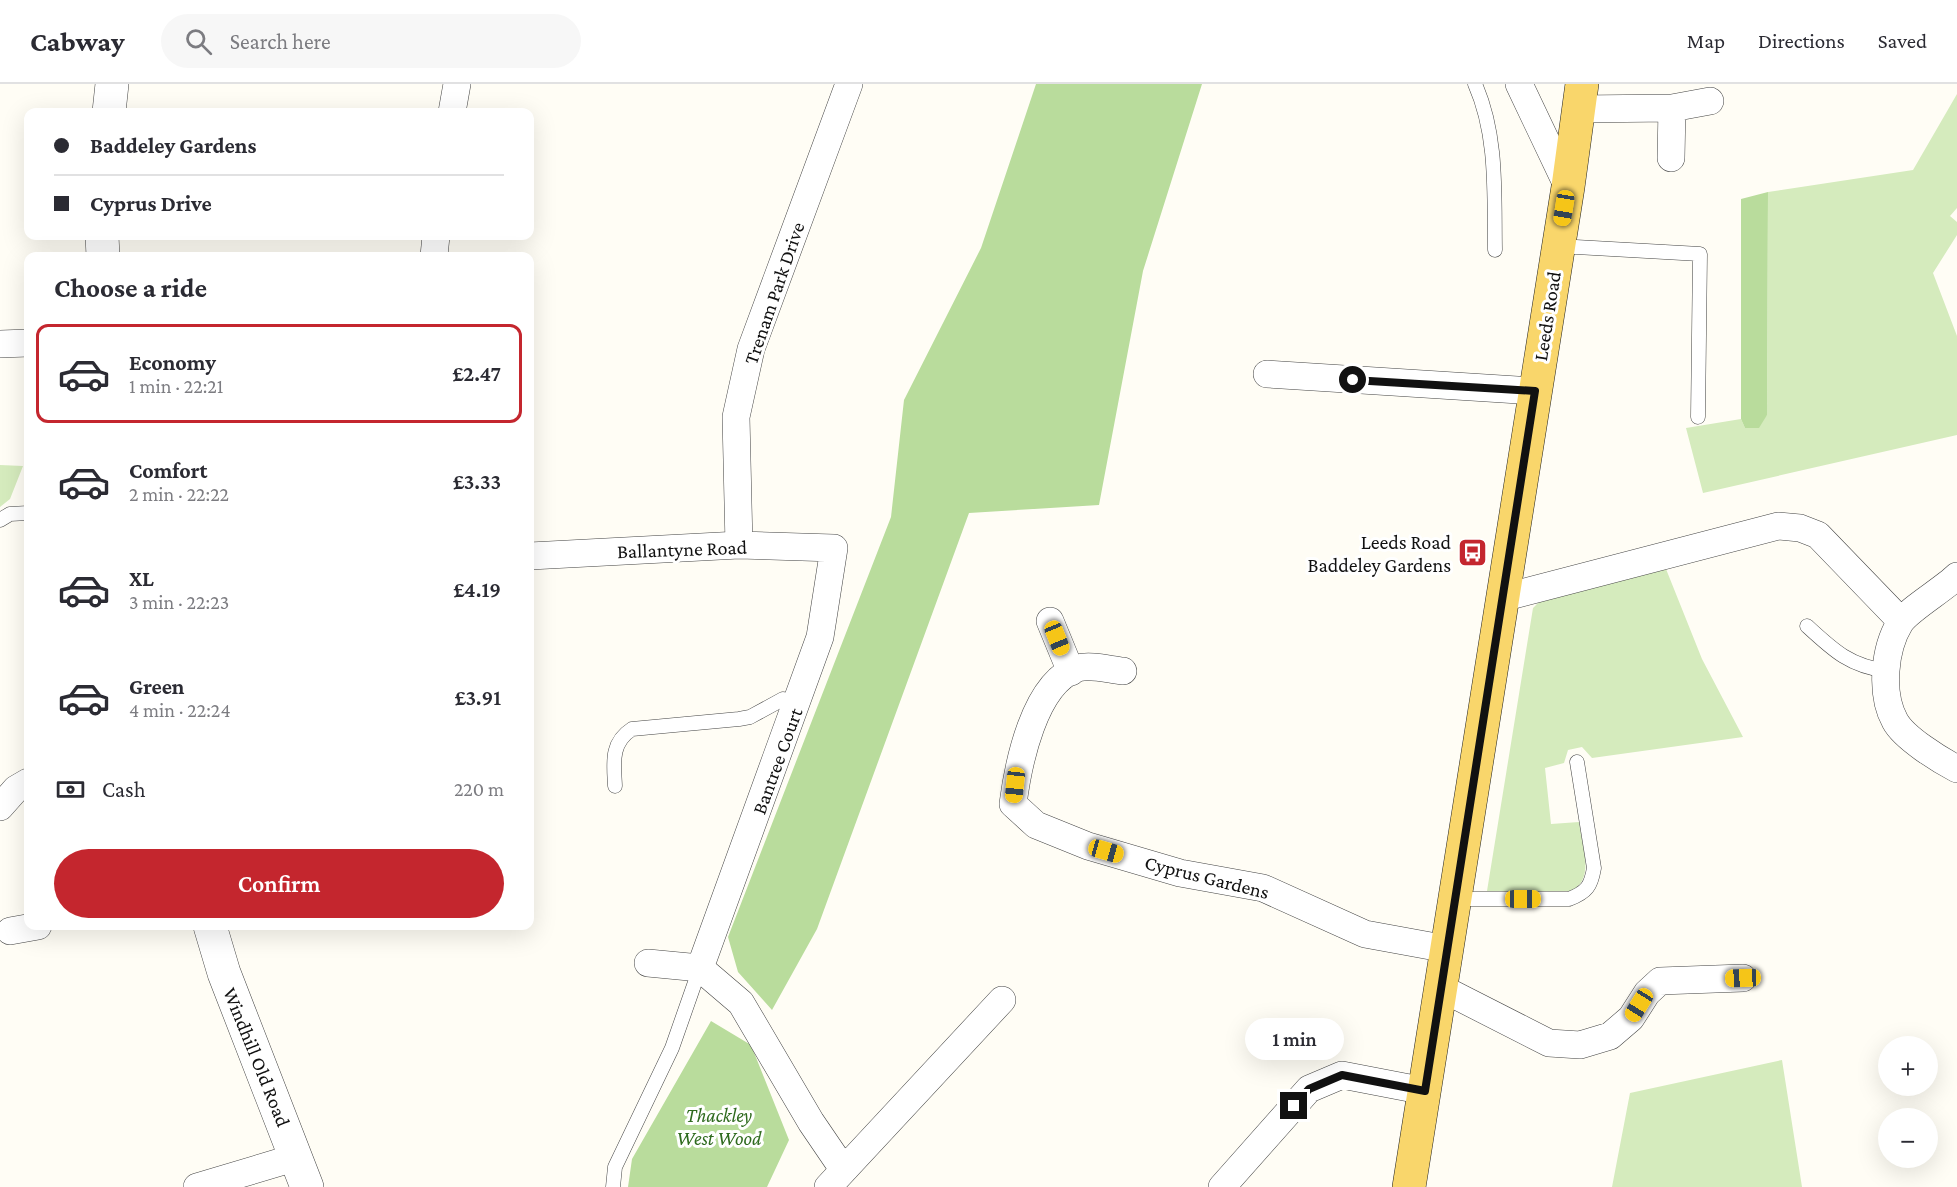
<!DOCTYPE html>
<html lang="en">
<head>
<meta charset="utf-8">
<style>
	:root { --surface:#fff; --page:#f7f7f7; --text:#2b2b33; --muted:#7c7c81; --line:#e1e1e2; --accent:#c4262e }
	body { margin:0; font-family:"Crimson Pro",serif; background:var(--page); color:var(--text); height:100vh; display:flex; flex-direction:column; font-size:22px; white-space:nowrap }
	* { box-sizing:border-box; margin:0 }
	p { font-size:20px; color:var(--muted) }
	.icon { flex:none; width:33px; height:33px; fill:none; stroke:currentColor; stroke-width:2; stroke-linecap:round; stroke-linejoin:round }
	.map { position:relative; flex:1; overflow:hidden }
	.drawer { position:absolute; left:24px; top:168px; width:510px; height:678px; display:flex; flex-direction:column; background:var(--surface); border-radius:12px; box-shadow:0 6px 24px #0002 }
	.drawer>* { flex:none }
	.top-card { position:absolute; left:24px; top:24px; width:510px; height:132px; border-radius:12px; box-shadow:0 6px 24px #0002; display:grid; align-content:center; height:132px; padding:0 30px; background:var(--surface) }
	.controls { position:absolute; left:1878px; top:952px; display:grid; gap:12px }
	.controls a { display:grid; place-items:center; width:60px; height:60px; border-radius:50%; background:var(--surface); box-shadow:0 6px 24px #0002; font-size:30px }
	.end { position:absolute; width:27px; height:27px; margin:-14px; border:8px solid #111; background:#fff; box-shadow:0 0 0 3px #fff }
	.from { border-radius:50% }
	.bubble { position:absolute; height:42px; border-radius:21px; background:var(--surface); box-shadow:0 6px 24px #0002; font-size:20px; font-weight:600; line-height:42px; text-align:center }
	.car { position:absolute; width:18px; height:36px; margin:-18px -9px; border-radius:8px; box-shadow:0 0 4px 2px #0007; background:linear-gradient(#f5c518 24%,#345 0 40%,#f5c518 0 76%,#345 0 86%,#f5c518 0) }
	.top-card b { display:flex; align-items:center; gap:21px; height:57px; font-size:22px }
	.top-card b+b { border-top:2px solid var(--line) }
	.top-card i { width:15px; height:15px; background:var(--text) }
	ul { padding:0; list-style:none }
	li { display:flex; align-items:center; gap:18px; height:99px; margin:0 12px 9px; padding:0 18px; border:3px solid transparent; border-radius:12px }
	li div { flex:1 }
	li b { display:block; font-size:22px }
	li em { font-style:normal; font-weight:600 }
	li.active { border-color:var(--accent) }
	li>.icon { width:54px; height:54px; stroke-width:1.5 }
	h2 { padding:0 30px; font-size:27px; line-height:72px }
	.pay { display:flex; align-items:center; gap:15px; height:66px; padding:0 30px; font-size:22px }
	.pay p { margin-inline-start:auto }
	.cta { display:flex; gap:12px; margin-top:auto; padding:12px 30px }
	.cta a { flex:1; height:69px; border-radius:36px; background:var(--accent); color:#fff; font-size:24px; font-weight:600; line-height:69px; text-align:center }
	header { display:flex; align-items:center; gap:36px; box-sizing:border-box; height:84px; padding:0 30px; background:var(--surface); border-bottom:2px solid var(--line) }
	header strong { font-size:28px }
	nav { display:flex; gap:33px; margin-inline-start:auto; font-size:21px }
	.search { width:420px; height:54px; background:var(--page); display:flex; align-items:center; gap:15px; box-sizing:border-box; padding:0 21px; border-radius:33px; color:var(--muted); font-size:22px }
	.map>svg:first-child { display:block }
	.green { fill:#d5ebbd }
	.forest { fill:#b9dc9c }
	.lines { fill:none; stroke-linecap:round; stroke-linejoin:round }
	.service-casing { stroke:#444; stroke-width:15 }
	.minor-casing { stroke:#444; stroke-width:28 }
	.tertiary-casing { stroke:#444; stroke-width:34 }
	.primary-casing { stroke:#222; stroke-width:34 }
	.service { stroke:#fff; stroke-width:14 }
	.minor { stroke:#fff; stroke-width:27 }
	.tertiary { stroke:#fff; stroke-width:33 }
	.primary { stroke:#f9d66b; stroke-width:33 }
	.route { stroke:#111; stroke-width:8 }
	.labels { text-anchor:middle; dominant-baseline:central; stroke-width:6; stroke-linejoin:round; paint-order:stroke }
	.street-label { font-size:20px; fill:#111; stroke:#fff }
	.poi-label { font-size:20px; fill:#111; stroke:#fff; text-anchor:end }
	.park-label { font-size:20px; font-style:italic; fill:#2f6b1f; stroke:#fff }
</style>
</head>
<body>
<header>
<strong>Cabway</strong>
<div class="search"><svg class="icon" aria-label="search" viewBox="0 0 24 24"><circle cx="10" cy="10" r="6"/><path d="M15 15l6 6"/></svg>Search here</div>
<nav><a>Map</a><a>Directions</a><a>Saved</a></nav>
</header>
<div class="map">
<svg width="1957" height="1103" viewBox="0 0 1957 1103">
	<rect width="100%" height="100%" fill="#fffdf5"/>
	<path class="green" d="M1957,10V124L1950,132L1957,138V151L1933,189L1957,252V351L1703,409L1686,344L1741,335L1745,344L1767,331L1768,108L1913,86Z
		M0,381L23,382L10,415L0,423Z
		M1664,480L1702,575L1743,653L1592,674L1582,663L1568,666L1564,679L1545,684L1551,740L1579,738C1582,761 1596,797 1570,807H1487L1533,524L1548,509Z
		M1782,976L1802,1103H1612L1630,1009Z"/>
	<path class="forest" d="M1036,0H1202L1143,187L1099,421L969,429L817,845L772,926L738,888L728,853L891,433L904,316L981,164Z
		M1768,108L1767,331L1759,344H1745L1741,335V115Z
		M711,937L751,961L789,1056L767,1103H628L632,1075Z"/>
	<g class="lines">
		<defs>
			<path id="service" d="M1475,0C1498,52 1494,110 1495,166
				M1558,162L1700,170L1698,333
				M0,436L10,430L28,429
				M1807,542C1834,567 1850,582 1887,587
				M615,702C614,680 610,659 632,645L739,635L750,633L783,615L798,619
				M1454,815H1569C1587,808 1591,802 1594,784L1577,678
				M613,1103L615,1083L672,964L700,884"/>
			<path id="minor" d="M1519,0L1568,103
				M1578,25L1672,24
				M452,28L457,0
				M1671,74L1672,24L1710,17
				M434,172L436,152
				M0,260L28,259
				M1267,290L1535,307
				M739,461L736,333L751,265L849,0
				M530,472L739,461L834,464L820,553L700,884L741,919L811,1038L843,1085
				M1957,492C1944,505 1908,526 1900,539C1884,565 1880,610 1895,637C1904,654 1940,676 1957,685
				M1502,514L1778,442L1800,444L1818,451L1901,537
				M1050,537L1071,588
				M1123,587C1111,586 1090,580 1078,584C1034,598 1018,681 1013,720L1036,741L1088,762L1180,789L1263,804L1365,850L1447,865
				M0,723L16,705L28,698
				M10,847L38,842
				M648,879L700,884
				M1441,904L1549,959L1580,961L1610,952L1631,934L1647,909L1660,897L1743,894
				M197,1103L297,1073
				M828,1103L1002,916
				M1222,1103L1309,1005L1342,991L1425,1007"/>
			<path id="tertiary" d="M109,28L112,0
				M102,152L103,172
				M210,842L224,889L307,1103"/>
			<path id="primary" d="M1409,1103L1568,103L1582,0"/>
		</defs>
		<use href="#service" class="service-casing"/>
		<use href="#minor" class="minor-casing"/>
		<use href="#tertiary" class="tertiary-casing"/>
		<use href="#primary" class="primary-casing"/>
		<use href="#service" class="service"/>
		<use href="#minor" class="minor"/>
		<use href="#tertiary" class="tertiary"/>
		<use href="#primary" class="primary"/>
	</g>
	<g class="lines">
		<path class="route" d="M1294,1022L1309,1005L1342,991L1425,1007L1535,307L1353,296"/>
	</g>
	<defs>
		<symbol id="bus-square" viewBox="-11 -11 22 22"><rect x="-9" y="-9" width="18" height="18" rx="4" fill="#c4262e" stroke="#fff"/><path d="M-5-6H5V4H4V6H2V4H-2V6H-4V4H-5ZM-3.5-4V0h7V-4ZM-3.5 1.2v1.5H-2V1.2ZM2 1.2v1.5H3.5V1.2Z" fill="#fff"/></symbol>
	</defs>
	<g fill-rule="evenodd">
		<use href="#bus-square" x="1456" y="452" width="33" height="33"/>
	</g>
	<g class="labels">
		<g class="street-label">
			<text transform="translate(774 209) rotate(-71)">Trenam Park Drive</text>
			<text transform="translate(1547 232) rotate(-81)">Leeds Road</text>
			<text transform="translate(682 465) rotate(-2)">Ballantyne Road</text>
			<text transform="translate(777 677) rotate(-70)">Bantree Court</text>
			<text transform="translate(1207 793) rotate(14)">Cyprus Gardens</text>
			<text transform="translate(257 973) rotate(68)">Windhill Old Road</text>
		</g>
		<g class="poi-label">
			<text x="1451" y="458">Leeds Road<tspan x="1451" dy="23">Baddeley Gardens</tspan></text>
		</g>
		<g class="park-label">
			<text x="719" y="1031">Thackley<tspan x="719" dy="23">West Wood</tspan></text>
		</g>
	</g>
</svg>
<div class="controls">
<a>+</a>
<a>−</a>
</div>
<i class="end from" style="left:1353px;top:296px"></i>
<i class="end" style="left:1294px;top:1022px"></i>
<div class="bubble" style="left:1245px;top:934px;width:99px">1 min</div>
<i class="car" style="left:1564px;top:124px;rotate:189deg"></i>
<i class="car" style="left:1057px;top:554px;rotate:158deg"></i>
<i class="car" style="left:1015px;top:701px;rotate:186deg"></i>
<i class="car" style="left:1106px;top:767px;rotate:106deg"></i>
<i class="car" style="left:1523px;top:815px;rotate:90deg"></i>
<i class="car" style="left:1743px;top:894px;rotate:268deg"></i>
<i class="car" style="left:1639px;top:921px;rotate:212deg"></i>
<div class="top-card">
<b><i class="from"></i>Baddeley Gardens</b>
<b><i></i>Cyprus Drive</b>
</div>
<section class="drawer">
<h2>Choose a ride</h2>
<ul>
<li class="active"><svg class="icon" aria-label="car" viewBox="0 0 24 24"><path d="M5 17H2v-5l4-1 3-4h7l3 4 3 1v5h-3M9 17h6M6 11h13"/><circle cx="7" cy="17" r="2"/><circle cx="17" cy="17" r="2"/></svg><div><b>Economy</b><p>1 min · 22:21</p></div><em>£2.47</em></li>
<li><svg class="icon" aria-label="car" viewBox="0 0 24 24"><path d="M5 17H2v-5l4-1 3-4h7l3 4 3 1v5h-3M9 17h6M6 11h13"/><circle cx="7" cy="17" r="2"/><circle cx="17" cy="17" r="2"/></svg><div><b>Comfort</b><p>2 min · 22:22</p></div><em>£3.33</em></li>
<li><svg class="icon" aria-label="car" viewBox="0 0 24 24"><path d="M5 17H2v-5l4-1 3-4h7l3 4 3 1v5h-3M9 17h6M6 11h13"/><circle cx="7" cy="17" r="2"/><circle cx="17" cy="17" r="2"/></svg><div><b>XL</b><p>3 min · 22:23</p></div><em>£4.19</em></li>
<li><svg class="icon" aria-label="car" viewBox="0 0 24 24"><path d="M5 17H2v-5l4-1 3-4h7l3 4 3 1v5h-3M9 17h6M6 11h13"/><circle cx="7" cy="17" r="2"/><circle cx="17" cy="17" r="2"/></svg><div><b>Green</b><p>4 min · 22:24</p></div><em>£3.91</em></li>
</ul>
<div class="pay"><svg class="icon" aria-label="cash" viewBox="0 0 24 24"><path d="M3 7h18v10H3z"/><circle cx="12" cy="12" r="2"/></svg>Cash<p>220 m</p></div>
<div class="cta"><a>Confirm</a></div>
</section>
</div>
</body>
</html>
